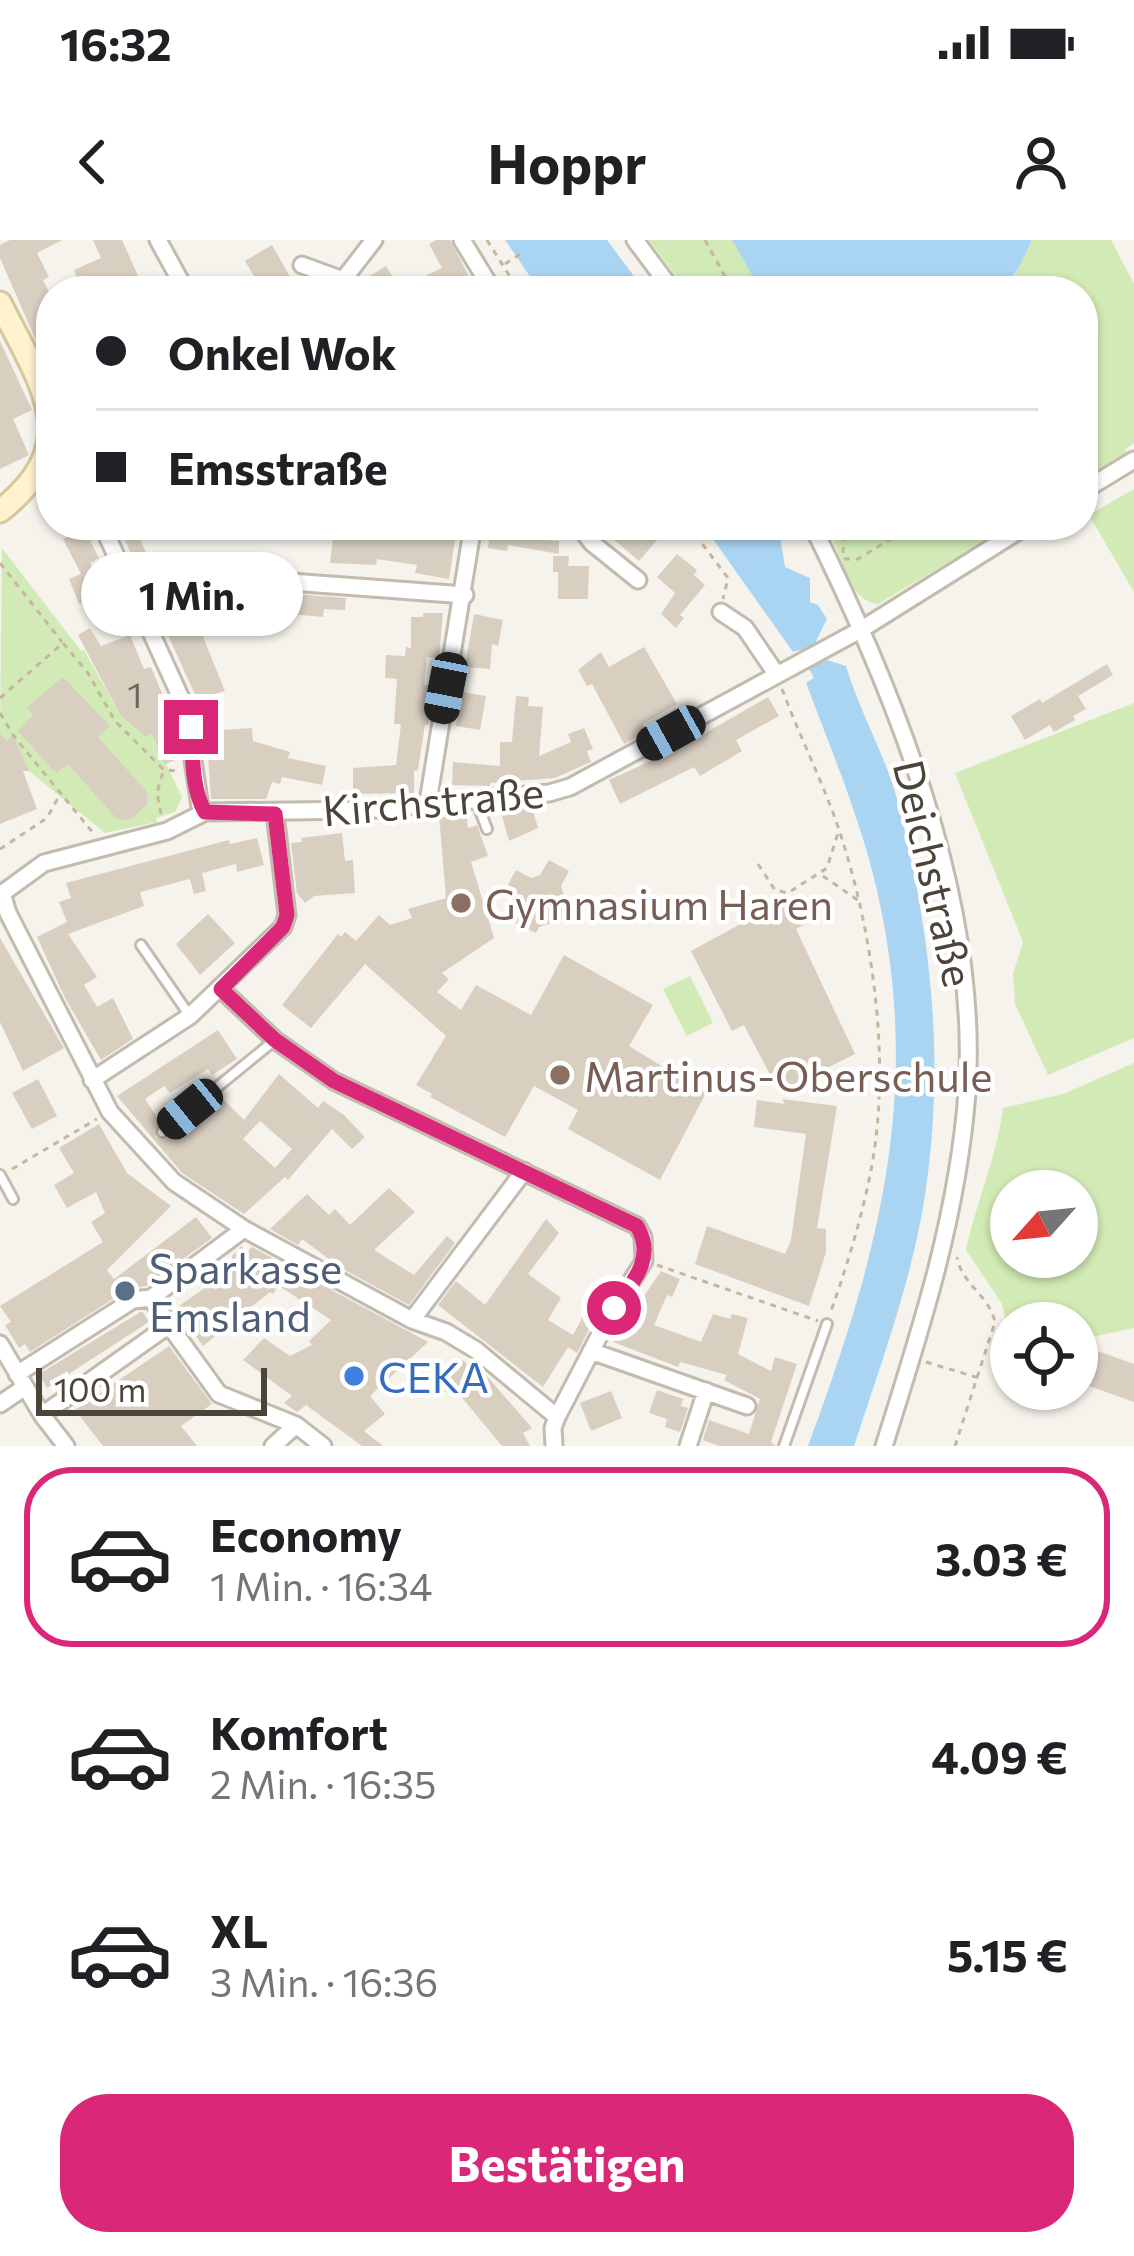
<!DOCTYPE html>
<html lang="de">
<head>
<meta charset="utf-8">
<style>
	:root { --surface:#fff; --page:#f6f6f6; --text:#202124; --muted:#757577; --line:#e0e0e0; --accent:#db2777 }
	body { margin:0; font-family:Commissioner,sans-serif; background:var(--page); color:var(--text); height:100vh; display:flex; flex-direction:column; font-size:45px; white-space:nowrap }
	* { box-sizing:border-box; margin:0 }
	p { font-size:39px; color:var(--muted) }
	.icon { flex:none; width:66px; height:66px; fill:none; stroke:currentColor; stroke-width:2; stroke-linecap:round; stroke-linejoin:round }
	.map { position:relative; height:1206px; overflow:hidden }
	.details { display:flex; flex-direction:column; background:var(--surface); flex:1 }
	.details>* { flex:none }
	.banner { position:absolute; left:36px; top:36px; width:1062px; height:264px; border-radius:48px; box-shadow:0 3px 9px #0004; display:grid; align-content:center; height:264px; padding:0 60px; background:var(--surface) }
	.needle { width:78px; rotate:243deg }
	.controls { position:absolute; left:990px; top:930px; display:grid; gap:24px }
	.controls a { display:grid; place-items:center; width:108px; height:108px; border-radius:50%; background:var(--surface); box-shadow:0 3px 9px #0004; font-size:60px }
	.scale { position:absolute; left:36px; bottom:30px; width:231px; box-sizing:border-box; padding-left:12px; border:6px solid #4b4439; border-top:0; font-size:33px; line-height:42px; white-space:nowrap; color:#4b4439; -webkit-text-stroke:9px #fff; paint-order:stroke }
	.end { position:absolute; width:54px; height:54px; margin:-27px; border:15px solid #db2777; background:#fff; box-shadow:0 0 0 6px #fff }
	.from { border-radius:50% }
	.bubble { position:absolute; height:84px; border-radius:42px; background:var(--surface); box-shadow:0 3px 9px #0004; font-size:39px; font-weight:700; line-height:84px; text-align:center }
	.car { position:absolute; width:36px; height:72px; margin:-36px -18px; border-radius:15px; box-shadow:0 0 9px 3px #0007; background:linear-gradient(#222 24%,#8ab4d8 0 40%,#222 0 76%,#8ab4d8 0 86%,#222 0) }
	.banner b { display:flex; align-items:center; gap:42px; height:114px; font-size:45px }
	.banner b+b { border-top:3px solid var(--line) }
	.banner i { width:30px; height:30px; background:var(--text) }
	ul { padding:21px 0 0; list-style:none }
	li { display:flex; align-items:center; gap:36px; height:180px; margin:0 24px 18px; padding:0 36px; border:6px solid transparent; border-radius:48px }
	li div { flex:1 }
	li b { display:block; font-size:45px }
	li em { font-style:normal; font-weight:700 }
	li.active { border-color:var(--accent) }
	li>.icon { width:108px; height:108px; stroke-width:1.5 }
	.action { display:flex; gap:24px; margin-top:auto; padding:24px 60px }
	.action a { flex:1; height:138px; border-radius:48px; background:var(--accent); color:#fff; font-size:48px; font-weight:700; line-height:138px; text-align:center }
	.status { display:flex; justify-content:space-between; align-items:center; height:84px; padding:0 60px; background:var(--surface); direction:ltr }
	.status svg { height:33px; fill:currentColor }
	header { display:flex; justify-content:space-between; align-items:center; height:156px; padding:0 60px; background:var(--surface); font-size:54px; font-weight:700 }
	.map>svg:first-child { display:block }
	.green { fill:#d2eab5; fill-rule:evenodd }
	.water { fill:#a9d4f2 }
	.building { fill:#d8cfc1; fill-rule:evenodd }
	.lines { fill:none; stroke-linecap:round; stroke-linejoin:round }
	.lane-casing { stroke:#c2bbae; stroke-width:14 }
	.street-casing { stroke:#c2bbae; stroke-width:21 }
	.secondary-casing { stroke:#d6c79b; stroke-width:27 }
	.path { stroke:#c4b79f; stroke-width:3; stroke-dasharray:6 6; stroke-linecap:butt }
	.lane { stroke:#fff; stroke-width:8 }
	.street { stroke:#fff; stroke-width:15 }
	.secondary { stroke:#fff3cd; stroke-width:21 }
	.route { stroke:#db2777; stroke-width:15 }
	.education-dot { fill:#8d6e63; stroke:#fff; stroke-width:4.5 }
	.service-dot { fill:#5c6f8a; stroke:#fff; stroke-width:4.5 }
	.shop-dot { fill:#3f7fe0; stroke:#fff; stroke-width:4.5 }
	.labels { text-anchor:middle; dominant-baseline:central; stroke-width:9; stroke-linejoin:round; paint-order:stroke }
	.number-label { font-size:36px; fill:#6e675b }
	.street-label { font-size:42px; fill:#4b4439; stroke:#fff }
	.education-label { font-size:42px; fill:#785e54; stroke:#fff; text-anchor:start }
	.service-label { font-size:42px; fill:#4e5e75; stroke:#fff; text-anchor:start }
	.shop-label { font-size:42px; fill:#366cbe; stroke:#fff; text-anchor:start }
</style>
</head>
<body>
<div class="status"><b>16:32</b><svg viewBox="0 0 49 12"><path d="M0 12V9h3v3zM5 12V6h3v6zM10 12V3h3v9zM15 12V0h3v12zM26 1h20v11H26zM47 4h2v5h-2z"/></svg></div>
<header><svg class="icon" aria-label="back" viewBox="0 0 24 24"><path d="M15 5l-7 7 7 7"/></svg>Hoppr<svg class="icon" aria-label="person" viewBox="0 0 24 24"><circle cx="12" cy="8" r="4"/><path d="M4 21q1-7 8-7t8 7"/></svg></header>
<div class="map">
<svg width="1134" height="1206" viewBox="0 0 1134 1206">
	<rect width="100%" height="100%" fill="#f6f3ec"/>
	<path class="green" d="M649,0H732L761,51H687Z
		M1032,0H1111L1134,44V203L1124,210L1130,213L1083,241V51H997L1018,29Z
		M1134,249V352L1089,275Z
		M828,285H1011L878,364C846,360 840,312 828,285Z
		M2,308L81,411L84,410L121,476L146,497L152,494L182,557L175,572L156,578L157,582L105,593L29,531L0,494Z
		M1134,463V798L1048,835L1015,764L1013,734L1023,702L955,533Z
		M690,736L713,783L687,796L663,749Z
		M1134,823V1088L1077,1100V1083H1011V1106L1002,1064L966,1010C976,962 997,917 1003,868L1063,854ZM1011,951H1077V1017H1011Z"/>
	<path class="water" d="M505,0H607L645,51H540Z
		M732,0H1032L1018,29L997,51H761Z
		M703,285H778L785,327L810,338V362L818,365L827,379L816,401L827,420L846,426C860,473 886,516 898,563C929,685 944,808 928,933C917,1027 883,1117 854,1206H808C875,1025 921,864 881,669C866,592 834,517 806,443L814,438L799,410L793,412Z"/>
	<path class="building" d="M10,0H62L37,13L49,37L43,40L51,56V97L37,103L0,18V5Z
		M93,0H122L142,45L129,51H112L109,44L90,51L86,43L80,45L74,30L101,18Z
		M436,0H450L472,42L456,51H370L363,40L386,26L400,48L442,28L429,4Z
		M272,5L298,51H263L245,21Z
		M0,101L32,170L13,179L29,215L0,229Z
		M118,285H161L138,295L149,319L165,312L171,325L164,328L174,352L183,348L225,451L197,459Z
		M491,285H545L542,300L559,301V314L508,305L507,311L488,308Z
		M624,285H638L657,300L639,321L613,299Z
		M380,286L455,300L449,339L415,333L417,325L377,319L376,325L330,323L334,291L379,292Z
		M84,288L99,318L90,323L103,354L79,364L69,339L81,334L63,299Z
		M677,314L697,330L694,335L705,345L680,375L684,378L676,388L661,374L675,353L657,337Z
		M553,316H569L568,326H589L588,359H558V332H553Z
		M281,353L346,358L345,370L324,369L323,377L279,373Z
		M423,373H443L439,418L427,417L424,445L432,446L430,476L428,485H425L418,530L414,531V553L353,554V528L396,525L401,484H394L397,439L385,438L386,415L405,416L406,407L411,408V377H423Z
		M474,374L503,380L498,406L492,404L490,429L465,427Z
		M90,388L101,406L130,395L144,429L151,427L176,487L181,518L165,524L152,494L146,497L121,476L78,395Z
		M644,407L677,464L643,484L647,492L624,504L592,444L587,446L578,430L601,412L609,427Z
		M1107,424L1113,435L1078,456L1086,469L1073,476L1075,480L1054,492L1050,485L1025,500L1011,476L1040,459L1042,463Z
		M63,437L110,486L98,497L147,552V565L129,580L117,579L68,524L57,533L53,530L18,491L33,475L27,467Z
		M462,452L486,456L480,490L456,486Z
		M516,456L529,457L528,466L543,467L539,516L571,502L568,494L584,488L593,509L587,511L591,522L555,538L490,543V546L452,545L453,522L500,526V502H512Z
		M768,457L779,476L736,500L742,511L700,536L694,527L620,564L609,540L683,506Z
		M252,488L253,501L290,512L288,518L326,526L322,545L282,537L280,544L272,542L266,559H211L206,491Z
		M0,494L7,501L13,495L29,531H23L37,569L0,584Z
		M532,567L538,588L509,601L501,572Z
		M466,573L468,588L477,585L488,616L471,622L494,698L442,733L449,739L437,752L461,770L476,745L531,775L564,715L653,765L629,806L706,853L660,940L568,889L578,870L534,846L505,897L430,857L432,854L416,845L446,796L365,724L311,788L282,765L338,694L341,697L345,692L356,701L379,675L390,685L412,678L408,669L446,658L439,575Z
		M342,593L345,621L353,620L355,653L314,656L305,663L297,653L291,603L302,602L301,598Z
		M257,598L264,625L237,632L236,624L202,633L206,651L194,654L190,639L140,652L144,666L68,694L97,737L84,745L97,767L113,758L133,799L101,820L65,758L37,697L67,682L59,662L71,658L66,643L229,600L230,604Z
		M549,620L569,631L561,646L564,655L580,664L567,684L561,680L539,687L536,693L514,682L523,668L519,658L505,650L516,630L531,638L540,635Z
		M794,655L808,683L796,689L855,814L779,852L744,785L732,791L691,711Z
		M208,674L235,703L200,735L176,704Z
		M0,698L64,808L23,831L0,782Z
		M218,790L237,819L212,835L208,829L170,853L164,846L145,859L161,883L154,890L156,898H167L216,860H224L244,880L279,834L318,868L323,861L344,875L365,897L352,909L332,889L288,940L285,937L244,974L182,933L117,856ZM260,881L292,909L275,928L243,899Z
		M38,839L57,876L32,889L12,853Z
		M782,859L837,866L817,988L826,989V1012L809,1066L695,1024L707,986L785,1014L791,1000L806,894L754,887L757,860L785,864Z
		M99,884L127,933L171,966L107,1030L114,1039L196,977L212,998L146,1046L127,1050L30,1112L25,1104L19,1108L5,1085L11,1082L0,1066L103,1002L91,982L105,973L96,952L67,968L54,945L74,933L59,908Z
		M389,948L415,972L374,1010L414,1035L447,996L455,1003L409,1065L341,1028L302,999L298,1005L270,989L307,954L329,975L335,969L350,985Z
		M546,979L559,993L528,1034L561,1058L548,1080L573,1095L585,1073L595,1078L577,1113L568,1107L543,1147L438,1065L456,1041L485,1065Z
		M241,1006L247,1012L252,1007L428,1102L370,1156L385,1174L364,1191L383,1206H362L306,1165L297,1172L284,1163L292,1156L243,1120L264,1098L290,1116L312,1105L309,1101L331,1080L279,1046L273,1054L270,1052L203,1106L176,1068L232,1029V1016Z
		M661,1031L680,1039L672,1057L667,1055L654,1085L701,1102L713,1074L730,1079L732,1074L748,1078L738,1114L771,1131L775,1117L797,1124L771,1202L776,1206H719L703,1200L709,1180L749,1194L760,1159L724,1140L727,1135L680,1122L678,1127L613,1102Z
		M142,1071L149,1082L47,1148L39,1134Z
		M169,1106L212,1164L181,1186L197,1206H103L75,1170Z
		M1098,1111L1134,1124V1162L1086,1145Z
		M460,1119L486,1135L532,1188L523,1193L530,1206H502L459,1154L455,1157L430,1143Z
		M657,1150L683,1159L681,1166L688,1168L680,1192L665,1187L667,1179L649,1173Z
		M611,1151L622,1178L591,1191L580,1163Z"/>
	<g class="lines">
		<defs>
			<path id="lane" d="M476,560L487,589
				M141,705L190,776
				M162,892L275,800
				M0,935L13,959
				M784,1206L827,1084"/>
			<path id="street" d="M158,0L186,51
				M462,0L493,51
				M635,0L673,51
				M302,25L343,40
				M349,51L343,40L374,0
				M1083,251L1134,220
				M102,285L185,467L200,567L205,572
				M578,285L592,303L638,340
				M812,285C895,453 980,661 967,852C958,975 921,1089 884,1206
				M291,342L465,355
				M721,372L745,388L777,435
				M428,562L473,285
				M2,653L8,673L110,872L174,942L244,989L412,1080L446,1092L476,1110L557,1177
				M0,655L44,623L167,591L205,572L365,570L549,553L570,547L862,389L1028,285
				M221,749L275,800L334,841L637,986L643,997L644,1021L610,1075L557,1177L553,1188L554,1206
				M92,840L190,776L283,687L287,675L275,573
				M412,1080L524,931
				M169,1085L219,1154L296,1185
				M0,1104L42,1175L66,1206
				M591,1111L747,1166
				M17,1134L133,1060L151,1058L244,989
				M0,1164L25,1147
				M42,1175L169,1085L151,1058
				M273,1206L296,1185L323,1206
				M688,1206L706,1151"/>
			<path id="secondary" d="M0,63C40,144 88,202 0,271"/>
		</defs>
		<use href="#lane" class="lane-casing"/>
		<use href="#street" class="street-casing"/>
		<use href="#secondary" class="secondary-casing"/>
		<path class="path" d="M487,0L519,51
			M705,0L733,51
			M505,24L522,13
			M533,51L543,45
			M1083,217L1098,223
			M688,285L728,338L723,359
			M843,313L844,285
			M844,319H858L913,285
			M0,323L62,402
			M782,449C801,500 827,550 843,602C874,701 891,827 871,930C862,977 847,1026 831,1071
			M0,458L63,403L88,433L115,481L164,530L178,531
			M0,473L13,495L94,594
			M161,574L157,553L163,532
			M0,609L47,578L59,556
			M758,624L775,650L788,653L827,628L838,593
			M823,636L859,661
			M12,929L97,879
			M657,1025L818,1081
			M926,1122L979,1138
			M955,1206L995,1082C989,1055 962,1045 957,1017"/>
		<use href="#lane" class="lane"/>
		<use href="#street" class="street"/>
		<use href="#secondary" class="secondary"/>
	</g>
	<g class="lines">
		<path class="route" d="M191,487C193,514 191,548 205,572L275,574L287,675L283,687L221,749L275,800L334,841L637,986C656,1018 633,1042 614,1068"/>
	</g>
	<g class="education-dot">
		<circle cx="461" cy="663" r="12"/>
		<circle cx="560" cy="835" r="12"/>
	</g>
	<circle class="service-dot" cx="125" cy="1051" r="12"/>
	<circle class="shop-dot" cx="354" cy="1136" r="12"/>
	<g class="labels">
		<g class="number-label">
			<text x="135" y="453">1</text>
		</g>
		<g class="street-label">
			<text transform="translate(433 560) rotate(-5)">Kirchstraße</text>
			<text transform="translate(935 633) rotate(77)">Deichstraße</text>
		</g>
		<g class="education-label">
			<text x="485" y="663">Gymnasium Haren</text>
			<text x="584" y="835">Martinus-Oberschule</text>
		</g>
		<g class="service-label">
			<text x="149" y="1027">Sparkasse<tspan x="149" dy="48">Emsland</tspan></text>
		</g>
		<g class="shop-label">
			<text x="378" y="1136">CEKA</text>
		</g>
	</g>
</svg>
<div class="controls">
<a><svg class="needle" viewBox="-14 -14 28 28"><path d="M0-13l5 13h-10z" fill="#e53935"/><path d="M0 13l5-13h-10z" fill="#757577"/></svg></a>
<a><svg class="icon" aria-label="locate" viewBox="0 0 24 24"><circle cx="12" cy="12" r="6"/><path d="M12 2v4M12 18v4M2 12h4M18 12h4"/></svg></a>
</div>
<div class="scale">100 m</div>
<i class="end from" style="left:614px;top:1068px"></i>
<i class="end" style="left:191px;top:487px"></i>
<div class="bubble" style="left:81px;top:312px;width:222px">1 Min.</div>
<i class="car" style="left:446px;top:448px;rotate:191deg"></i>
<i class="car" style="left:671px;top:493px;rotate:241deg"></i>
<i class="car" style="left:190px;top:869px;rotate:231deg"></i>
<div class="banner">
<b><i class="from"></i>Onkel Wok</b>
<b><i></i>Emsstraße</b>
</div>
</div>
<section class="details">
<ul>
<li class="active"><svg class="icon" aria-label="car" viewBox="0 0 24 24"><path d="M5 17H2v-5l4-1 3-4h7l3 4 3 1v5h-3M9 17h6M6 11h13"/><circle cx="7" cy="17" r="2"/><circle cx="17" cy="17" r="2"/></svg><div><b>Economy</b><p>1 Min. · 16:34</p></div><em>3.03 €</em></li>
<li><svg class="icon" aria-label="car" viewBox="0 0 24 24"><path d="M5 17H2v-5l4-1 3-4h7l3 4 3 1v5h-3M9 17h6M6 11h13"/><circle cx="7" cy="17" r="2"/><circle cx="17" cy="17" r="2"/></svg><div><b>Komfort</b><p>2 Min. · 16:35</p></div><em>4.09 €</em></li>
<li><svg class="icon" aria-label="car" viewBox="0 0 24 24"><path d="M5 17H2v-5l4-1 3-4h7l3 4 3 1v5h-3M9 17h6M6 11h13"/><circle cx="7" cy="17" r="2"/><circle cx="17" cy="17" r="2"/></svg><div><b>XL</b><p>3 Min. · 16:36</p></div><em>5.15 €</em></li>
</ul>
<div class="action"><a>Bestätigen</a></div>
</section>
</body>
</html>
